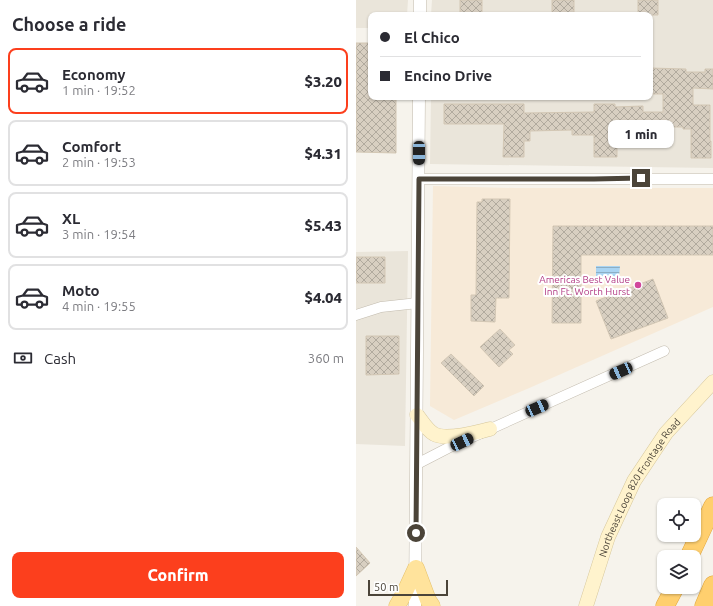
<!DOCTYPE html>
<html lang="en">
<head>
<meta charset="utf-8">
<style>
	:root { --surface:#fff; --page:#f7f7f7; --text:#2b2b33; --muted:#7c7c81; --line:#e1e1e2; --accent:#fc3f1d }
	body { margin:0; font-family:Ubuntu,sans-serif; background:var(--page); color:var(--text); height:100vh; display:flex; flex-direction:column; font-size:15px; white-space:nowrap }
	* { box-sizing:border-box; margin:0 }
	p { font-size:13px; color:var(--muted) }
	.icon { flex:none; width:22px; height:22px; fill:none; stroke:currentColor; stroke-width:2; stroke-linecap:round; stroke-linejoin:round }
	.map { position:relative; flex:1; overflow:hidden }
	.sheet { display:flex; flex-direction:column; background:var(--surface); width:356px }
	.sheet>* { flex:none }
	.top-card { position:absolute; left:12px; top:12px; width:285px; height:88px; border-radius:8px; box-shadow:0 1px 3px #0004; display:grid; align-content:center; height:88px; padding:0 12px; background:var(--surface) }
	.fabs { position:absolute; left:301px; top:498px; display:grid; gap:8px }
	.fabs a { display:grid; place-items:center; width:44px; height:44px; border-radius:8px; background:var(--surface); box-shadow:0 1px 3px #0004; font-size:20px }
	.scale { position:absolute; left:12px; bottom:10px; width:80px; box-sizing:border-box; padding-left:4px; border:2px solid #4b4439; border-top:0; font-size:11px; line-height:14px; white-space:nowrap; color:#4b4439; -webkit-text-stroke:3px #fff; paint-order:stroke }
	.end { position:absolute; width:18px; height:18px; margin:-9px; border:5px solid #4b4439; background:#fff; box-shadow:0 0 0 2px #fff }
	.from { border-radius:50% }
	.bubble { position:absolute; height:28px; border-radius:8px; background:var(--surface); box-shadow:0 1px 3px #0004; font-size:13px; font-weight:800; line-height:28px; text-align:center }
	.car { position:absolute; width:12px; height:24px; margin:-12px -6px; border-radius:5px; box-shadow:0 0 3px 1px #0007; background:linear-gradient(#222 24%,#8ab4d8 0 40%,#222 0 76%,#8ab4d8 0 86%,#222 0) }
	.top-card b { display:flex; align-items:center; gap:14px; height:38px; font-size:15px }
	.top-card b+b { border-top:1px solid var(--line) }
	.top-card i { width:10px; height:10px; background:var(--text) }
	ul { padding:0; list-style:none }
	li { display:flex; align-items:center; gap:12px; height:66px; margin:0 8px 6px; padding:0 4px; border:2px solid var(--line); border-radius:8px }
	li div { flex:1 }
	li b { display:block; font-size:15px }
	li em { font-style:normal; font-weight:800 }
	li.active { border-color:var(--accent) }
	li>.icon { width:36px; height:36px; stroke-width:1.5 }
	h2 { padding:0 12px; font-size:18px; line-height:48px }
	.pay { display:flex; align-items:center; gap:10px; height:44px; padding:0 12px; font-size:15px }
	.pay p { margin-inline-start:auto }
	.primary-button { display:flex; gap:8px; margin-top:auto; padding:8px 12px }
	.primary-button a { flex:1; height:46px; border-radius:8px; background:var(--accent); color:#fff; font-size:16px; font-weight:800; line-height:46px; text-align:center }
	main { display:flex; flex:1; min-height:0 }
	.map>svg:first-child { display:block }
	.residential { fill:#eae5da }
	.commercial { fill:#f7ead8 }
	.water { fill:url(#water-rules) }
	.building { fill:url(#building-cross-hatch); stroke:#d3c7b4 }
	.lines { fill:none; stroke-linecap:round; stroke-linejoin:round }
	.minor-casing { stroke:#c2bbae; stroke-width:11 }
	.tertiary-casing { stroke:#c2bbae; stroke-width:13 }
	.secondary-casing { stroke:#d6c79b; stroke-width:15 }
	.primary-casing { stroke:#e6c16a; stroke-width:17 }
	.motorway-casing { stroke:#e0a43c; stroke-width:19 }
	.minor { stroke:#fff; stroke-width:10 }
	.tertiary { stroke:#fff; stroke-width:12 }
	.secondary { stroke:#fff3cd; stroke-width:14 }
	.primary { stroke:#ffe39c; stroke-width:16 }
	.motorway { stroke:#ffcf6e; stroke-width:18 }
	.route { stroke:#4b4439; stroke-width:5 }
	.hotel-dot { fill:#d1479c; stroke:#fff; stroke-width:1.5 }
	.labels { text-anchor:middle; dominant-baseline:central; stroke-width:4; stroke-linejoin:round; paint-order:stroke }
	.hotel-label { font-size:10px; fill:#b23c85; stroke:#fff; text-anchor:end }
	.street-label { font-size:10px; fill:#4b4439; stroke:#fff }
</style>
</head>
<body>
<main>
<section class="sheet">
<h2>Choose a ride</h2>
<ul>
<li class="active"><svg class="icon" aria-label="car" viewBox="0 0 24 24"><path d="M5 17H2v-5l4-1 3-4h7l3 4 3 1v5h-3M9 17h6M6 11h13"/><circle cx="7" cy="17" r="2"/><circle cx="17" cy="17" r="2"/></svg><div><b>Economy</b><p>1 min · 19:52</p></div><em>$3.20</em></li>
<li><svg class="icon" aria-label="car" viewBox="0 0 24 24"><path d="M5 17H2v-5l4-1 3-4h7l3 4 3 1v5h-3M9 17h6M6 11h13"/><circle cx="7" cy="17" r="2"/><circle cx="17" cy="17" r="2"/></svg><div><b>Comfort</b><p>2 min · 19:53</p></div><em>$4.31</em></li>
<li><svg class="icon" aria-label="car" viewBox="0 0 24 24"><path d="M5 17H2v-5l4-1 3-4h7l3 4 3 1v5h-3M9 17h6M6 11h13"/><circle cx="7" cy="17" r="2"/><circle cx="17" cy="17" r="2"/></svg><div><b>XL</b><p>3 min · 19:54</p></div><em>$5.43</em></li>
<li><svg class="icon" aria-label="car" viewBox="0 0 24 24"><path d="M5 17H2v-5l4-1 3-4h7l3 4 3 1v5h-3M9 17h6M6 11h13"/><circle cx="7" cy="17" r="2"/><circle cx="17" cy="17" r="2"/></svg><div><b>Moto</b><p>4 min · 19:55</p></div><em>$4.04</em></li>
</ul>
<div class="pay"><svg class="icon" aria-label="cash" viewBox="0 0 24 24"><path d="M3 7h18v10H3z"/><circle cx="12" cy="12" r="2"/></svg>Cash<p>360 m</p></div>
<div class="primary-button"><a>Confirm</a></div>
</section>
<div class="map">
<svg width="357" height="606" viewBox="0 0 357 606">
	<defs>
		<pattern id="water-rules" width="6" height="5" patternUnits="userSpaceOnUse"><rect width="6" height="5" fill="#a9d4f2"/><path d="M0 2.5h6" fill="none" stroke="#8caec5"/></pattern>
		<pattern id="building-cross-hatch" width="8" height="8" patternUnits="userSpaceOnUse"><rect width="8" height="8" fill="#d8cfc1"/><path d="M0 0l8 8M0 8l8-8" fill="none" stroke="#b1aa9e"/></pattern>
	</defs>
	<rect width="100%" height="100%" fill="#f6f3ec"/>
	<path class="residential" d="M0,0H52L51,15H15V28H0Z
		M76,0H357V168L74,164L75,97H294V15H75Z
		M52,251L49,446L0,444V252Z"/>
	<path class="commercial" d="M77,186L159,188H357V307L171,389L98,420L74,406Z"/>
	<path class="water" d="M240,266H264L263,277H240Z"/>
	<path class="building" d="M104,0H126V15H104Z
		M196,0H218V15H196Z
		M282,0H302V15H282Z
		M0,43H15V97H40V153L0,152Z
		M294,68L330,69V72H349V69H357V89L337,88V105H354V141H355V158H335V129H327V127H295V135H285V129H267V141H261V157H238V135H216V130L174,131V141H168V157H147L148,124H88V104H168V113L238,112V104H259V107L287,106V112H307V94H294Z
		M126,199H154L153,298H140L139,322L115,321V295H120L121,202H126Z
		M197,226H357V255H225V323H196Z
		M0,257H29V283H0Z
		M297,279L312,318L255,339L240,301Z
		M144,329L159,345L153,350L157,354L143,367L124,347Z
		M10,336H43V374L10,375Z
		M95,354L128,386L118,396L85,363Z
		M0,547L14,563L0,576Z"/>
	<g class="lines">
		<defs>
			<path id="minor" d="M63,179H357
				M0,315L25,307L62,303
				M61,464L92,448L308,351"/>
			<path id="tertiary" d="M64,15V0
				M59,606L63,97"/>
			<g id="secondary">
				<path d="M61,415C66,421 71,430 78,434C91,441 121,432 134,429"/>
				<path id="s1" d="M230,606L252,537L278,481L310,433L357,382"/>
			</g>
			<path id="primary" d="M60,568L72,600L76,606
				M41,606L48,594L60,568"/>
			<path id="motorway" d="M333,557L357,506
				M309,606L319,587
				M348,606L357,585"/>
		</defs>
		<use href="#minor" class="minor-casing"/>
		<use href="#tertiary" class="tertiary-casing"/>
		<use href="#secondary" class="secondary-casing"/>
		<use href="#primary" class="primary-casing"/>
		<use href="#motorway" class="motorway-casing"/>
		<use href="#minor" class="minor"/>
		<use href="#tertiary" class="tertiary"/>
		<use href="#secondary" class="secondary"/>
		<use href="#primary" class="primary"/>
		<use href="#motorway" class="motorway"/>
	</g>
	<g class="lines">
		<path class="route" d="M60,533L63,179H238L285,178"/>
	</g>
	<circle class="hotel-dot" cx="282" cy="285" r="4"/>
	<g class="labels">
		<g class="hotel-label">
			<text x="274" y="279">Americas Best Value<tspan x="274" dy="12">Inn Ft. Worth Hurst</tspan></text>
		</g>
		<g class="street-label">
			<text stroke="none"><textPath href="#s1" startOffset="131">Northeast Loop 820 Frontage Road</textPath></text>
		</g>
	</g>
</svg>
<div class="fabs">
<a><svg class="icon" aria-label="locate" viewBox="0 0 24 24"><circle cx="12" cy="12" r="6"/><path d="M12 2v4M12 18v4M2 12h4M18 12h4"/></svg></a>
<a><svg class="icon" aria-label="layers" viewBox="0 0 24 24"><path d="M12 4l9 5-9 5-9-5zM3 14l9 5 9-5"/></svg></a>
</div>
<div class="scale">50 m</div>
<i class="end from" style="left:60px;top:533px"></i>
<i class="end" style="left:285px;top:178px"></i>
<div class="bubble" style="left:252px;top:120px;width:66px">1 min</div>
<i class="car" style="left:63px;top:153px;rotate:180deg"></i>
<i class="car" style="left:265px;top:371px;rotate:246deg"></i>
<i class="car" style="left:181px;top:408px;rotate:66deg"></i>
<i class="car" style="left:106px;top:442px;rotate:65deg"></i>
<div class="top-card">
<b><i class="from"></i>El Chico</b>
<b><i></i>Encino Drive</b>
</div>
</div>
</main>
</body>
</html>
